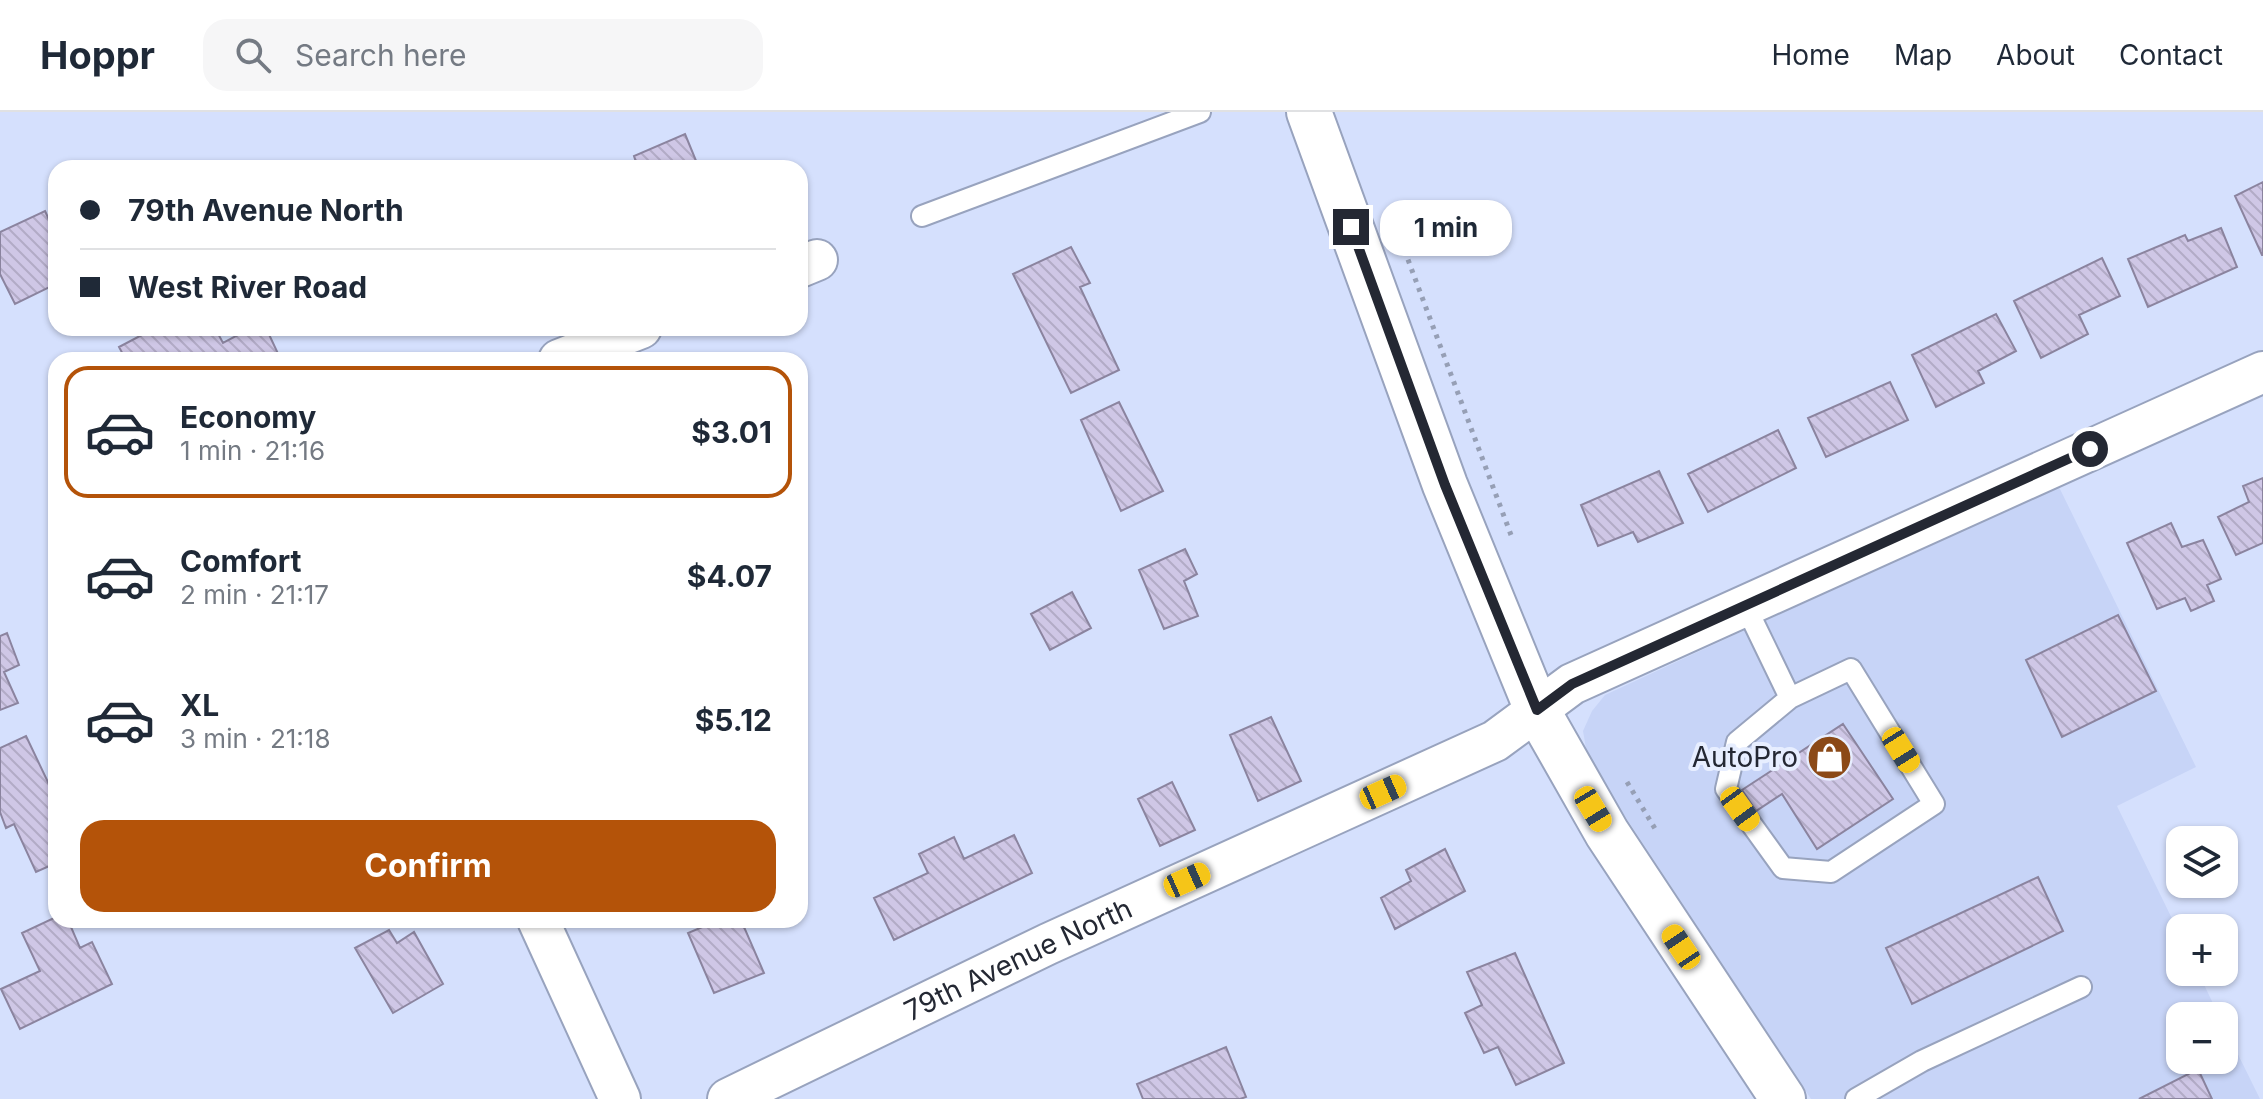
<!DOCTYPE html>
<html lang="en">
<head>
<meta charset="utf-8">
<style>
	:root { --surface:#fff; --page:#f6f6f7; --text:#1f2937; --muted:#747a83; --line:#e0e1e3; --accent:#b45309 }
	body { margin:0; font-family:Inter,sans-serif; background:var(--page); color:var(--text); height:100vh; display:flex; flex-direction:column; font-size:30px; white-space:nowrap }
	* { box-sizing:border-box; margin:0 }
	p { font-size:26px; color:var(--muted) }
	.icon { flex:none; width:44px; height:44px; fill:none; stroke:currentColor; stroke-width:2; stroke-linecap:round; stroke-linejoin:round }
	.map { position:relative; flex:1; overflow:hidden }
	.panel { position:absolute; left:48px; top:240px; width:760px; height:576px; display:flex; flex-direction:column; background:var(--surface); border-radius:24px; box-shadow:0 2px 6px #0004 }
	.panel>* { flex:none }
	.top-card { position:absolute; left:48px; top:48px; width:760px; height:176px; border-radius:24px; box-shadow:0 2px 6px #0004; display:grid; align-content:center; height:176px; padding:0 32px; background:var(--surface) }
	.fabs { position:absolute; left:2166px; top:714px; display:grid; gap:16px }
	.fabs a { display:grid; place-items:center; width:72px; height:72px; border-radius:16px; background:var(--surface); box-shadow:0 2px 6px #0004; font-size:40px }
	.end { position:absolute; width:36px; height:36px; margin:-18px; border:10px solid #242833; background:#fff; box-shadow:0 0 0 4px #fff }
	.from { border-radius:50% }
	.bubble { position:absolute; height:56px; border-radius:24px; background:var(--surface); box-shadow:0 2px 6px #0004; font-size:26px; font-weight:700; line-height:56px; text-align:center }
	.car { position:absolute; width:24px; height:48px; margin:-24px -12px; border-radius:10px; box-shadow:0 0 6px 2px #0007; background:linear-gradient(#f5c518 24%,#345 0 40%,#f5c518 0 76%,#345 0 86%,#f5c518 0) }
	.top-card b { display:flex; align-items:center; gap:28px; height:76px; font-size:30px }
	.top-card b+b { border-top:2px solid var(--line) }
	.top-card i { width:20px; height:20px; background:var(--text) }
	ul { padding:14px 0 0; list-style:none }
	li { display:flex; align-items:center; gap:24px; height:132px; margin:0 16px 12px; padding:0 16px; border:4px solid transparent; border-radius:24px }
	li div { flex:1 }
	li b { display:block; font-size:30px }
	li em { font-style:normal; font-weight:700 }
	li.current { border-color:var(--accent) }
	li>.icon { width:72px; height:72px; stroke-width:1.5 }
	.primary-button { display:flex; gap:16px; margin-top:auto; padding:16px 32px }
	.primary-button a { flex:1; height:92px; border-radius:24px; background:var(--accent); color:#fff; font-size:32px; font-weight:700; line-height:92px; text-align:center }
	header { display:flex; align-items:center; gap:48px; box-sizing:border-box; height:112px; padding:0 40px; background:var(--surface); border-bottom:2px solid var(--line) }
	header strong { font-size:38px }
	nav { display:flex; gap:44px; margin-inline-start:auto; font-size:28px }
	.search { width:560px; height:72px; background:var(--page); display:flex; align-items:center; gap:20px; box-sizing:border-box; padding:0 28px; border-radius:24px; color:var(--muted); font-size:30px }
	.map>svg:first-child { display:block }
	.built { fill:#c7d4f7 }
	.building { fill:url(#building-back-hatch); stroke:#8b849f; stroke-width:2 }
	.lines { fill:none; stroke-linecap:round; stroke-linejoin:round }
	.lane-casing { stroke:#98a3be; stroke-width:24 }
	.street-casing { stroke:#98a3be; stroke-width:44 }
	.secondary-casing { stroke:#98a3be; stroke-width:48 }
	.path { stroke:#969fb5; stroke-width:5; stroke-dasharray:4 6; stroke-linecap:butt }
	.lane { stroke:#fff; stroke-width:20 }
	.street { stroke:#fff; stroke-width:40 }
	.secondary { stroke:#fff; stroke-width:44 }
	.route { stroke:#242833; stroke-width:10 }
	.labels { text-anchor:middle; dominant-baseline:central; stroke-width:8; stroke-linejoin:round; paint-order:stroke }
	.poi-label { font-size:28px; fill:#242833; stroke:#e7eeff; text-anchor:end }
	.street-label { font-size:28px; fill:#242833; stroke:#e7eeff }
</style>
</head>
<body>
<header>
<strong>Hoppr</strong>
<div class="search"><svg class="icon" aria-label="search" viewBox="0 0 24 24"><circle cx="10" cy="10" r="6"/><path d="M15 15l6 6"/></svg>Search here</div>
<nav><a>Home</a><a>Map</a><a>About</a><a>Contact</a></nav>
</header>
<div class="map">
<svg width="2263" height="987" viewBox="0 0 2263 987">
	<defs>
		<pattern id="building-back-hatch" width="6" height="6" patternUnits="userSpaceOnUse" patternTransform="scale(2)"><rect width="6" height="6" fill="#cfc7e6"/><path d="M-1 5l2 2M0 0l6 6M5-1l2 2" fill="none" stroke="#b2abc6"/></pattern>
	</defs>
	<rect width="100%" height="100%" fill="#d5e0fd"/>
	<path class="built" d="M2058,373L2196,655L2117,694L2180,823V860H2198L2219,904H2180V948H2224V914L2260,987H1811L1588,648L1583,619L1592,599L1605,583Z"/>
	<path class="building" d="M685,22L699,56H638L634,44Z
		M2263,70V143H2262L2235,84Z
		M45,99L56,123V172L15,192L0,162V120Z
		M2221,116L2237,155L2148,195L2128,147L2185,123L2188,129Z
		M1071,135L1090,171L1080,175L1119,258L1071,281L1013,162Z
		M2102,146L2120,184L2079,203L2088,222L2041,246L2014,189Z
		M1996,202L2016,239L1978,259L1984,271L1936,295L1912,243Z
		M155,216H215L223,231L251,216H266L281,248H126L119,235Z
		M1890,270L1908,308L1826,345L1808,306Z
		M1119,290L1163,379L1121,399L1081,308Z
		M1778,318L1796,356L1708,400L1688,362Z
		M1659,359L1683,411L1638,430L1633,420L1598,434L1581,393Z
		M2263,366V431L2236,443L2218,405L2249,390L2243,374Z
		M2171,411L2182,435L2203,428L2221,467L2207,473L2214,489L2191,499L2185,486L2157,497L2127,431Z
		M1185,437L1197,462L1184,469L1198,504L1164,517L1139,458Z
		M1072,480L1091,516L1050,538L1031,502Z
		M2118,503L2156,579L2062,625L2026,548Z
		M7,521L19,553L4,560L18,591L0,598V524Z
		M1271,605L1301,669L1258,689L1230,623Z
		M1843,612L1893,687L1817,737L1782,682L1756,699L1742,678Z
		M26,624L56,687V751L36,760L14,712L6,716L0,700V636Z
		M1172,670L1195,718L1160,734L1138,687Z
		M1014,723L1032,761L894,828L874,786L928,761L919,742L954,725L964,747Z
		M1445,737L1465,779L1395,817L1381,786L1411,769L1406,758Z
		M2038,765L2063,819L1912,892L1886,836Z
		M56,805V808H68L80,836L92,830L112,872L20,917L1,877L40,859L22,821Z
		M719,808H741L764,861L714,881L688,821Z
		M389,818L397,831L414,820L443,872L393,901L355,836Z
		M1515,841L1564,951L1516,973L1498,935L1484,941L1465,901L1482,893L1467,860Z
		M1226,935L1246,985L1240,987H1143L1137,972Z
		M2198,957L2212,987H2139Z"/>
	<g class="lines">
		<defs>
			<path id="lane" d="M922,104L1200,0
				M1746,495L1790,586L1737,630L1726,677L1783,756L1831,760L1934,692L1851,557L1790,586
				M1856,987L1922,949L2081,875"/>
			<g id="street">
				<path d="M800,155L817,148"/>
				<path d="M559,248L641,216"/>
				<path d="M538,808L620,987"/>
				<path id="s1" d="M728,987L1048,832L1495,629L1572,572L2263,260"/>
			</g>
			<path id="secondary" d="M1309,0L1445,373L1537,598L1607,721L1783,987"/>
		</defs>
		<use href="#lane" class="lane-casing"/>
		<use href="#street" class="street-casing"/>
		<use href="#secondary" class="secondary-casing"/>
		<path class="path" d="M1401,129L1511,423
			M1627,670L1657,720"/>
		<use href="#lane" class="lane"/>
		<use href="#street" class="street"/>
		<use href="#secondary" class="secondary"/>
	</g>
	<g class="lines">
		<path class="route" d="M1351,115L1445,373L1537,598L1572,572L2090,337"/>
	</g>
	<defs>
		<symbol id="shop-disc" viewBox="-11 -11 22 22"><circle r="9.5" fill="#8b4917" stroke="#e7eeff"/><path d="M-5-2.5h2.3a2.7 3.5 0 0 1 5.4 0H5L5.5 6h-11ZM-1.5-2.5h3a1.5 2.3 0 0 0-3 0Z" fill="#fff"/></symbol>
	</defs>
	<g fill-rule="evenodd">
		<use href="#shop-disc" x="1804" y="620" width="51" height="51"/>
	</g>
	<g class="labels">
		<g class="poi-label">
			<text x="1798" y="645">AutoPro</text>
		</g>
		<g class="street-label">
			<text stroke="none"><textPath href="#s1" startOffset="322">79th Avenue North</textPath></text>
		</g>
	</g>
</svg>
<div class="fabs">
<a><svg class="icon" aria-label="layers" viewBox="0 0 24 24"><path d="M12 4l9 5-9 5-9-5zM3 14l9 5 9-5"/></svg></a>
<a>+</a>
<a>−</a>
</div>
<i class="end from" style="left:2090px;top:337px"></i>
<i class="end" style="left:1351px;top:115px"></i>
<div class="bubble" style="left:1380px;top:88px;width:132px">1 min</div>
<i class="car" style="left:1901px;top:638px;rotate:148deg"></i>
<i class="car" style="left:1383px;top:680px;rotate:66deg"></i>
<i class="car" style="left:1593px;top:697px;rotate:149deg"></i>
<i class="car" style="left:1740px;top:697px;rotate:144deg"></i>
<i class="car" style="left:1187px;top:768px;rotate:66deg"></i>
<i class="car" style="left:1681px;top:835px;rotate:326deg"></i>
<div class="top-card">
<b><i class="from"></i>79th Avenue North</b>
<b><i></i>West River Road</b>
</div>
<section class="panel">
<ul>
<li class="current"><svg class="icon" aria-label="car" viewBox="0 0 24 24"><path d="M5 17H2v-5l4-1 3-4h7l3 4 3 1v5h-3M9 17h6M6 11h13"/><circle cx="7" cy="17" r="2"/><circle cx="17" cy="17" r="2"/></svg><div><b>Economy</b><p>1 min · 21:16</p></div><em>$3.01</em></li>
<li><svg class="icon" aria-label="car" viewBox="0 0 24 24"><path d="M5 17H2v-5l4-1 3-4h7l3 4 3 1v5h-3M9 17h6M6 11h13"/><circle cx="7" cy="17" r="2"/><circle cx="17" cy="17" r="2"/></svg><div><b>Comfort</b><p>2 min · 21:17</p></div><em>$4.07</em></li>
<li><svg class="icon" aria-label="car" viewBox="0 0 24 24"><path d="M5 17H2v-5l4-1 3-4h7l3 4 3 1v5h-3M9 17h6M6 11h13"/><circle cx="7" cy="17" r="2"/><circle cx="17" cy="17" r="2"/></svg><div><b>XL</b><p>3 min · 21:18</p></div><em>$5.12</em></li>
</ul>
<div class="primary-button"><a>Confirm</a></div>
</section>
</div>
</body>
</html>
